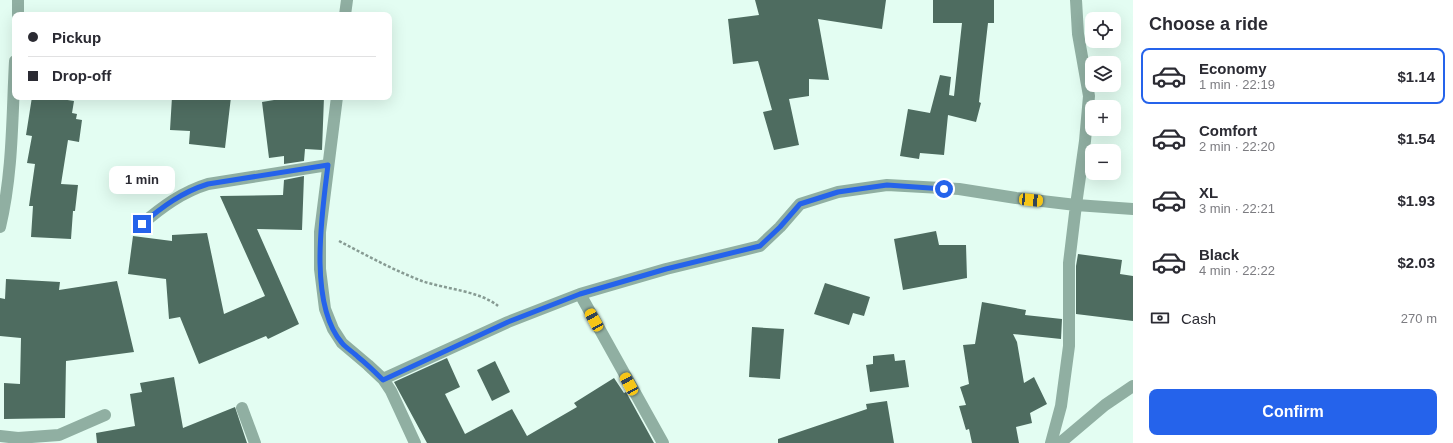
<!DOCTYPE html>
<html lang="en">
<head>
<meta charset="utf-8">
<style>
	:root { --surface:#fff; --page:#f7f7f7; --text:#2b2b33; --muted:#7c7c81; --line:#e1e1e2; --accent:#2563eb }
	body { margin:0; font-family:Helvetica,sans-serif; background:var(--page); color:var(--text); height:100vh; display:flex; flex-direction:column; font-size:15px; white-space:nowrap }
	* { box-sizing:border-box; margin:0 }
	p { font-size:13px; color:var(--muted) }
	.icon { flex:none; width:22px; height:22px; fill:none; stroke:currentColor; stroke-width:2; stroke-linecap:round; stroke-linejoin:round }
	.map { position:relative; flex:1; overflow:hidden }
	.side { display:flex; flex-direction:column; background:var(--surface); width:320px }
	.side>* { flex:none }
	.banner { position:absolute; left:12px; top:12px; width:380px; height:88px; border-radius:8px; box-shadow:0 4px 16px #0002; display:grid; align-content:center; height:88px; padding:0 16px; background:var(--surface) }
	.fabs { position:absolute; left:1085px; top:12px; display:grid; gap:8px }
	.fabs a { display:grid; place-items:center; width:36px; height:36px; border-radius:8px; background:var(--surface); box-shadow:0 4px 16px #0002; font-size:20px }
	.end { position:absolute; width:18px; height:18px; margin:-9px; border:5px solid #2563eb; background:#fff; box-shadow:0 0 0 2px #fff }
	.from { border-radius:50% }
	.bubble { position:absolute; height:28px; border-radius:8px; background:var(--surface); box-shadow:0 4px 16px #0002; font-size:13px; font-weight:700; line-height:28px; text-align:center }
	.car { position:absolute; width:12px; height:24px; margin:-12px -6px; border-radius:5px; box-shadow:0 0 3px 1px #0007; background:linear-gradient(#f5c518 24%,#345 0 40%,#f5c518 0 76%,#345 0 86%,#f5c518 0) }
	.banner b { display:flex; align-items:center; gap:14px; height:38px; font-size:15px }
	.banner b+b { border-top:1px solid var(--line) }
	.banner i { width:10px; height:10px; background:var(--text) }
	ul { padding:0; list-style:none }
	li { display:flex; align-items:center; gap:12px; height:56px; margin:0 8px 6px; padding:0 8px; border:2px solid transparent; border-radius:8px }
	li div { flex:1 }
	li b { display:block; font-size:15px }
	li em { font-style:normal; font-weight:700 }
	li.selected { border-color:var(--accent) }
	li>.icon { width:36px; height:36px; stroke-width:1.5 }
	h2 { padding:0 16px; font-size:18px; line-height:48px }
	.pay { display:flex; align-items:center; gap:10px; height:44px; padding:0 16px; font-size:15px }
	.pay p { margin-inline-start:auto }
	.action { display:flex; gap:8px; margin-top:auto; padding:8px 16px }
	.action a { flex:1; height:46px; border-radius:8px; background:var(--accent); color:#fff; font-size:16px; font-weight:700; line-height:46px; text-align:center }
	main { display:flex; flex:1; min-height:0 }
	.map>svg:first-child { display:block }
	.building { fill:#4e6c60 }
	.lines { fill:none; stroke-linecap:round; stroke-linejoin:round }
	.path { stroke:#879b93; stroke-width:2.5; stroke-dasharray:3 2; stroke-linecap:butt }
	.street { stroke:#90afa2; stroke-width:12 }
	.route { stroke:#2563eb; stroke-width:5 }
</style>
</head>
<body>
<main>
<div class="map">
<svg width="1133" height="443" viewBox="0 0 1133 443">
	<rect width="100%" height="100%" fill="#e3fdf2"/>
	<path class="building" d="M755,0H886L882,29L818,19L829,80L809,79V96L789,99L799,145L774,150L763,112L772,110L758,61L733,64L728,19L759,15Z
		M933,0H994V23H988L979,102L981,103L976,122L948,115L944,155L920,153L919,159L900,156L908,109L930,113L940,75L951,77L949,95L954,96L962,23H933Z
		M32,97H48L74,101L72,113L77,114L76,119L82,120L79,142L68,140L61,184L78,185L75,211H73L71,239L31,237L33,206H29L35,164L27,163L32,136L26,135Z
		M172,97H231L225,148L189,144L190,131L170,130Z
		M292,97H324L322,150L305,149L304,161L284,164V156L269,158L262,102Z
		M304,176L302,230L257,229L299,324L268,339L266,336L199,364L180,317L169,319L166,279L128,274L133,236L172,241V235L207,233L224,314L265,296L220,196L283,195L284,180Z
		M936,231L939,245H966L967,278L903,290L894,239Z
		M1078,254L1122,260L1120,274L1133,276V321L1076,314V266Z
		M6,279L60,282L59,290L117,281L134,352L66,361L65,418L4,419V383L20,384L21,338L0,336V298L5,299Z
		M825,283L870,297L864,316L853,313L849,325L814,314Z
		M982,302L1026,310L1025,315L1062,319L1061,339L1013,334L1017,342L1024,383L1034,377L1047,404L1030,413L1032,423L1016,427L1019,443H972L969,429L966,430L959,406L966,405L960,387L969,384L963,345L975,344Z
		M752,327L784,329L780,379L749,377Z
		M894,354L895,361L905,360L909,387L870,392L866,365L873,364V356Z
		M447,358L460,387L445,394L465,434L512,409L527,436L577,407L574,403L614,378L624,393L626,392L654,443H427L394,382Z
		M495,361L510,392L492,401L477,370Z
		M174,377L183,428L235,407L247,443H97L96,433L135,426L130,394L142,392L140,383Z
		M887,401L894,443H778V439L867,409L866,404Z"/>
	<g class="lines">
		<path class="path" d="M339,241C366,255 393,270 422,281C445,289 480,291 498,306"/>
		<path class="street" d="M1076,0L1078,34L1089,96L1085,141L1076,205L1133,209
			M18,15V0
			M345,15L347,0
			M337,97L320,232V269L325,309L333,329L342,343L368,365L383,379L391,391L415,443
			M142,224C162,207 182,192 208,184L328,165
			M0,227C13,173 12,116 15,61
			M580,294L663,443
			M383,379L508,322L580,294L666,269L760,246L780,227L800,204L838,192L887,185L959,189L1016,198L1076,205L1069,263V346L1061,406L1051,443
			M242,408L255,443
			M0,436L18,438L59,435L105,415
			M1060,443L1105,405L1133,386"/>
	</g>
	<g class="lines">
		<path class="route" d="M142,224C162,207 182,192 208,184L328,165C322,213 308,304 342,343C346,348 353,352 358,357C367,364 375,372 383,380L508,322L580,294L666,269L760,246L780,227L800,204L838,192L887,185L944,189"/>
	</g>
</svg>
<div class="fabs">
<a><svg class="icon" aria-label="locate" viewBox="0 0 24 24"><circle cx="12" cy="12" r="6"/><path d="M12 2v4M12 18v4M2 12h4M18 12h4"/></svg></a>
<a><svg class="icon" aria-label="layers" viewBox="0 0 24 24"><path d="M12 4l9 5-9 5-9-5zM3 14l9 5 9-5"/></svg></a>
<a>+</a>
<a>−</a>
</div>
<i class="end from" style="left:944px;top:189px"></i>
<i class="end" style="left:142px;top:224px"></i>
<div class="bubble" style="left:109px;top:166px;width:66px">1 min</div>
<i class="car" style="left:1031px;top:200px;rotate:96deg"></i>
<i class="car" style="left:594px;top:320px;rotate:331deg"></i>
<i class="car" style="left:629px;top:384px;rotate:331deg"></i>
<div class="banner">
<b><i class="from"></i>Pickup</b>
<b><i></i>Drop-off</b>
</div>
</div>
<section class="side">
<h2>Choose a ride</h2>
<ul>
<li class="selected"><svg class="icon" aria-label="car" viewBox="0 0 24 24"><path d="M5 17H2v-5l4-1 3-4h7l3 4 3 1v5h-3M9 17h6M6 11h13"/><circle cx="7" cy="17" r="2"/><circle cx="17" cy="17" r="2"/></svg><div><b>Economy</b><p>1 min · 22:19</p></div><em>$1.14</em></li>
<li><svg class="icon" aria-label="car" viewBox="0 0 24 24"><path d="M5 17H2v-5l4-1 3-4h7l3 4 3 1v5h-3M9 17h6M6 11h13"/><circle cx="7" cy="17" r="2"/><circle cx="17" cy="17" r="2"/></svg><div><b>Comfort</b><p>2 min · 22:20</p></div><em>$1.54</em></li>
<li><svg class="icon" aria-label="car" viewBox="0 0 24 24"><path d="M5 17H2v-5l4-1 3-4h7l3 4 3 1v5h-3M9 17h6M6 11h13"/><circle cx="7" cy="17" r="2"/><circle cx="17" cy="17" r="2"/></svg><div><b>XL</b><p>3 min · 22:21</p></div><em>$1.93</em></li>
<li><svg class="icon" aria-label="car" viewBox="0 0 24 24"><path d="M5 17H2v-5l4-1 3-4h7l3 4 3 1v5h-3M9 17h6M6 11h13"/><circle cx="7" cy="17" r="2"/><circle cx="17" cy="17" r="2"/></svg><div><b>Black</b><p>4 min · 22:22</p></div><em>$2.03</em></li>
</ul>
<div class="pay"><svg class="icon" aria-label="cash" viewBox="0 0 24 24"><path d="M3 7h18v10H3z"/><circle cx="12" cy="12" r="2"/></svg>Cash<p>270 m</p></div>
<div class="action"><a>Confirm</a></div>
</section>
</main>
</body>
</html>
